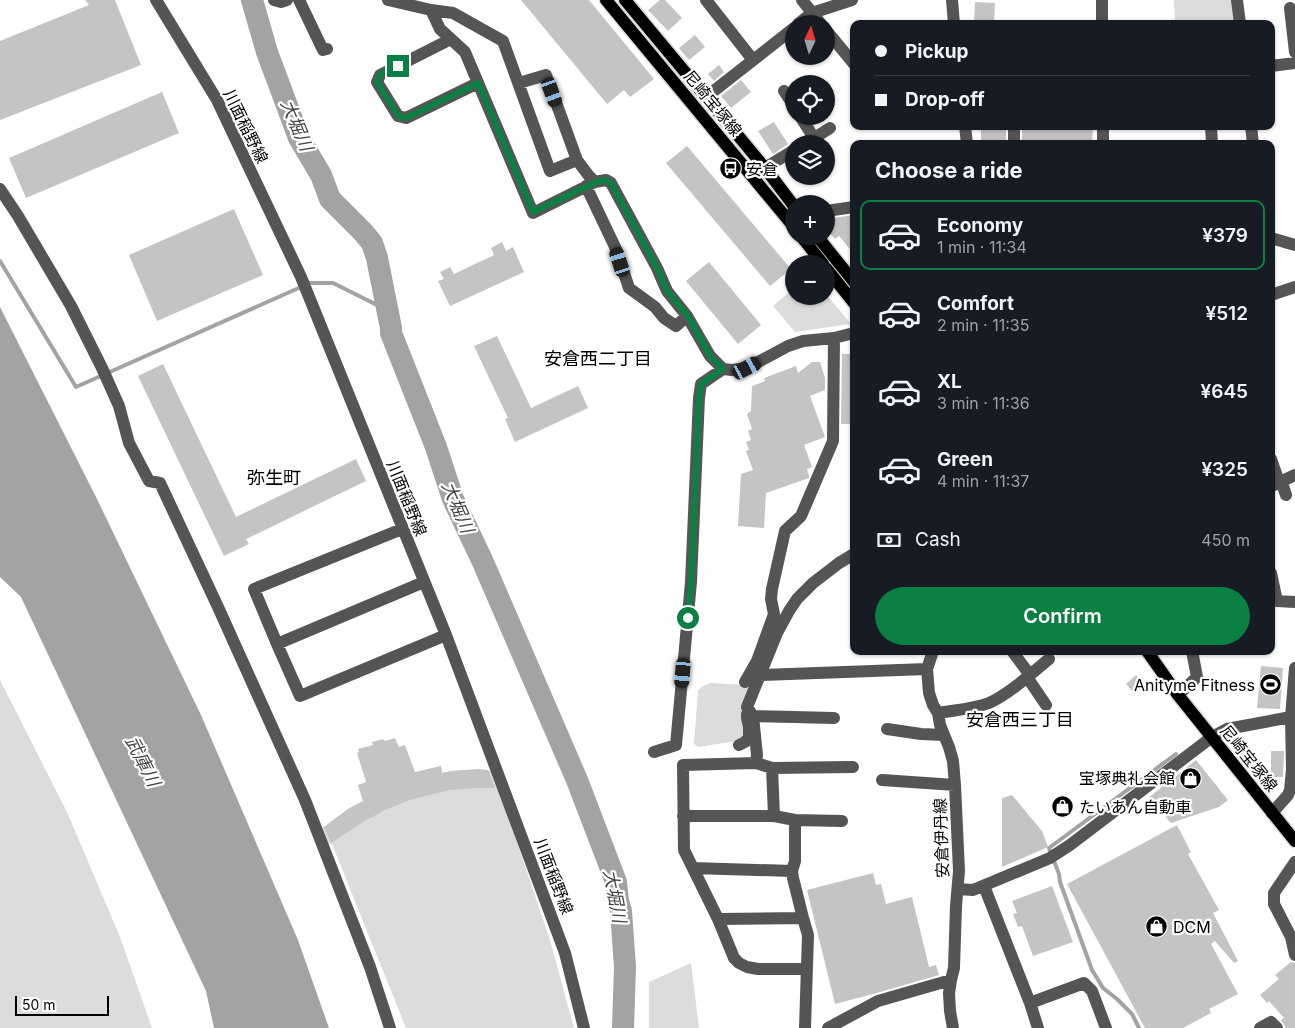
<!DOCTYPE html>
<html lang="en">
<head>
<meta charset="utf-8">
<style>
	:root { --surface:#171b24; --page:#242831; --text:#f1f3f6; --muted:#9ea1a6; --line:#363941; --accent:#0b8043 }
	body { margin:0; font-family:Inter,"Noto Sans JP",sans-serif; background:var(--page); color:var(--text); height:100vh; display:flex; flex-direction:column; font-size:19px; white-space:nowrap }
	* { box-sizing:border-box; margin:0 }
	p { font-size:16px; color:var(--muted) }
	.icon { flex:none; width:28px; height:28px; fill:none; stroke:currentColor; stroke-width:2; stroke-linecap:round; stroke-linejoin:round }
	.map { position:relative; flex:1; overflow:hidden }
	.details { position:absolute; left:850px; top:140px; width:425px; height:515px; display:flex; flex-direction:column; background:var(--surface); border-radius:10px; box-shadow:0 1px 4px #0004 }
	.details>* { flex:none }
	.top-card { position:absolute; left:850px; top:20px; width:425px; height:110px; border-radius:10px; box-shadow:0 1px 4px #0004; display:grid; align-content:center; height:110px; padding:0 25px; background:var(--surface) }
	.needle { width:32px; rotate:4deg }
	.tools { position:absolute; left:785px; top:15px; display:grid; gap:10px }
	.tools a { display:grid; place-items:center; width:50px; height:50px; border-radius:50%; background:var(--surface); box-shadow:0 1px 4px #0004; font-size:25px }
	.scale { position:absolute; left:15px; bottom:12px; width:94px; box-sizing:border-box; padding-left:5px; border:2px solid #000; border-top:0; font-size:14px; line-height:18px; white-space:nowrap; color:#000; -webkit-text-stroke:4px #fff; paint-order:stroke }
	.end { position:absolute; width:22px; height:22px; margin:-11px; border:6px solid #0b8043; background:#fff; box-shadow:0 0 0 2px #fff }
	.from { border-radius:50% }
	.car { position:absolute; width:15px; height:30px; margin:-15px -8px; border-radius:6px; box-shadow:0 0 4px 1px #0007; background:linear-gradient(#222 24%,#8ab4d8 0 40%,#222 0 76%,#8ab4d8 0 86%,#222 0) }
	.top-card b { display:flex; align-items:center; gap:18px; height:48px; font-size:19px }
	.top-card b+b { border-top:1px solid var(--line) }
	.top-card i { width:12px; height:12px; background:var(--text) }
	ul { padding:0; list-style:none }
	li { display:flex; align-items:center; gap:15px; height:70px; margin:0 10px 8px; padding:0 15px; border:2px solid transparent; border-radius:10px }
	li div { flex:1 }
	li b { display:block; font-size:19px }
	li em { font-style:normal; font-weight:600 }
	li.on { border-color:var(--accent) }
	li>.icon { width:45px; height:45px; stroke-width:1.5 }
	h2 { padding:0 25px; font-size:22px; line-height:60px }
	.pay { display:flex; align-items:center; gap:12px; height:55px; padding:0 25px; font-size:19px }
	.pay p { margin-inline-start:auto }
	.action { display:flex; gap:10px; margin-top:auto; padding:10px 25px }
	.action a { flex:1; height:58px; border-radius:30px; background:var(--accent); color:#fff; font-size:20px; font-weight:600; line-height:58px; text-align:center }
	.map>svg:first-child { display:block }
	.green { fill:#dcdcdc }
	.water { fill:#a3a3a3 }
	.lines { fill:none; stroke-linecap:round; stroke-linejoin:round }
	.stream { stroke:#a3a3a3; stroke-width:4 }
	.river { stroke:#a3a3a3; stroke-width:22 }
	.building { fill:#c4c4c4 }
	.major-casing { stroke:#dbdbdb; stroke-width:15 }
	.minor { stroke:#555; stroke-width:12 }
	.major { stroke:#000; stroke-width:12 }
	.route { stroke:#0b8043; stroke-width:6 }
	.labels { text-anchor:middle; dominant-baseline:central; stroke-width:4.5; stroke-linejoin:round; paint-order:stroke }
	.street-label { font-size:16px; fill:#000; stroke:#fff }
	.poi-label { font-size:16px; fill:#000; stroke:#fff; text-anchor:start }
	.water-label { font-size:18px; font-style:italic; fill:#444; stroke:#fff }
	.neighbourhood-label { font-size:18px; fill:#000; stroke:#fff }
</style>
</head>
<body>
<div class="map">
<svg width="1295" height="1028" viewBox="0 0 1295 1028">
	<rect width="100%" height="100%" fill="#fff"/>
	<path class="green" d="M1174,0H1235L1237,24H1175Z
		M794,288V296H826V294L851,324L795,332L773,306Z
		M0,680L67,812L120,937L152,1028H0Z
		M711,683L747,685L749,687L743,740L698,747L694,744L698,690L703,686Z
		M441,766L442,773C459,769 476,769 493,771L550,940L574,1028H406L332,844L328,845L321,829L348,809L363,801L358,785L407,775Z
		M691,963L699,1028H649V982Z"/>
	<path class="water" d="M0,307L97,499L201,715L298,940L329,1028H214L206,991L21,597L0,577Z"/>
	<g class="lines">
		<path class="stream" d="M0,261L76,387L310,283H333L387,310
			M1139,1028L1132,1014L1117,999L1103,988L1092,970L1060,882L1059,874L1049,848L1176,754"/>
		<path class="river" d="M252,0L267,52L299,138L321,175L330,199L363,232L372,243L377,258L391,328V333L436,447L453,499L482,560L577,780L616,882L618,901L621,911L625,967L623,1028"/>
	</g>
	<path class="building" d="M85,0H115L141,65L0,120V41L89,5Z
		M521,0H589L654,79L630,97L624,90L607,104Z
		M660,0H665L682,18L668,31L648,10Z
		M975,2L995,3L994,24H974Z
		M695,35L705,47L689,60L679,48Z
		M719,65L724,72L714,81L708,74Z
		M741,80L751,92L731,108L721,96Z
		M162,92L179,133L26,198L9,158Z
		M774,122L788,144L773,154L758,131Z
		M981,126H1006V144H981Z
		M1071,126H1093L1092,144H1022V127L1070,129Z
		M687,146L791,269L770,286L666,163Z
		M234,209L263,275L157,321L129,255Z
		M854,215V254L839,236L835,239L826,229V219Z
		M502,242L506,251L513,247L524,272L450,306L438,281L444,279L440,272L450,267L454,274L494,255L491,248Z
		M709,262L761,325L738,344L686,281Z
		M497,336L531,408L578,386L588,408L515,442L505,419L508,418L474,346Z
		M842,354H854V424H841Z
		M812,362H820L825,378V390L810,396L825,437L804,445L812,467L807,469L809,476V478L766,493L764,528L738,526L741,474L753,470L746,451L749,450L746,442L751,440L748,431L752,429L747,414L751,411L752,386L765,381L764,378L796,366L798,373Z
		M163,364L236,517L356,459L366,481L246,539L249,544L224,556L138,376Z
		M1261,666L1283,668L1280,709L1257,708Z
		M1136,675L1143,683L1133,692L1126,684Z
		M395,738L399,747L405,745L415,772L441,766L442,773L452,771L479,769L488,770L495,788H476L449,790L410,800L385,810L363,822L331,843L324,827L348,809L363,801L358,785L366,782L357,753L359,752L358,749L373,745L372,742L383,739L385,741Z
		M1271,751H1284L1283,777H1271Z
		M1196,760L1228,800L1219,807L1171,823L1156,805L1155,806L1148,798Z
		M1012,795L1042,831L1048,847L1002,867V798Z
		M1177,825L1191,852L1188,854L1219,910L1213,913L1238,961L1234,963L1215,941L1211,944L1238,994L1209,1009L1211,1013L1183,1028H1145L1067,884Z
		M873,873L876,885L881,884L886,904L912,897L929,967L936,965L939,975L873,994L835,1004L807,890Z
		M1052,886L1073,942L1033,956L1022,926L1018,927L1013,914L1017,913L1012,901Z
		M1291,962L1295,963V1028H1286L1281,1020L1284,1018L1269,1001L1267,1003L1260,995L1279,979L1275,975Z"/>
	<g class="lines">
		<defs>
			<path id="major" d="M606,0L794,227
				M625,0L765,168L794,206
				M801,236L823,264
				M817,236L854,282
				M826,268L854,303
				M1147,651L1178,695L1295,841"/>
		</defs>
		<use href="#major" class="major-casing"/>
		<path class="minor" d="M156,0L217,100L301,277L446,635L565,953L584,1028
			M274,0L281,2L287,0
			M299,0L323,50L327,49
			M388,0L431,10L440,29L465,52L533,213L595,182L606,180L611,183L657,268L667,291L687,316
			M706,0L753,60
			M802,0L821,24
			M952,0L954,24
			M1102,0V24
			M1237,0L1240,24
			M1290,8L1295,52
			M431,10L453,13L503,41L550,171L577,160L589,176L595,182
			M798,24L812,13L852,0
			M826,30L854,64
			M451,39L380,75L377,82L398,116L406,118L478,83
			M1271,66L1295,63
			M519,83L546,75L577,160
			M784,91L794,106
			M706,97L794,28
			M800,116L814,138
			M965,126L967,144
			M1103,126V144
			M1211,126L1212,144
			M1251,126L1253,144
			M805,144L830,128
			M1014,144V126
			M765,168L794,150
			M586,186L616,249L629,288L655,307L664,318L676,326L687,316L710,356L723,369
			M0,189L18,216L71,306L102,368L119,406L129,443L149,481L160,483L218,607L305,800L370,967L390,1028
			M826,211L854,207
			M1271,238L1295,245
			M1271,295L1295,287
			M1271,459L1279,482L1282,483L1286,495
			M1274,485L1295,475
			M402,529L254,589L277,644L300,696L446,635
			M1271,573L1277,601L1295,602
			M277,644L424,582
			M933,651L927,669L929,693L933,705L938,713L940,725L949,747L953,761L955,785L959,871L956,906L954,968L951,980L949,993L950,1011L953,1028
			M1012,651L1030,675
			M760,675L927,669
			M1027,677L1046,705
			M745,682L757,661L774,614L771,599L772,589L785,531L801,516L833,441L834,338
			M1178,695L1197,677L1192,651
			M938,713C955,710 973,709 989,703C1009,694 1032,673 1049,659
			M887,729L921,734L944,735
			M739,745L745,742L749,738V727L747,718V714L753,716L834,718
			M654,752L676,745L691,582L699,398L701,384L723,369L732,370L747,368L788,346L803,341L834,338L854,333
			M756,763L757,755L753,716L747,707L777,633L789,611L797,599L813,583L839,563L854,554
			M772,768L853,767
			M882,780L955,785
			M1272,813L1288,795L1290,790L1292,770L1291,717L1295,668
			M683,816H774L795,820L842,821
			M774,816L772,768L756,763L683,765L684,850L718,919L803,918L808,935L805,1028
			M795,820V861L792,871L793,878L803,918
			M1295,862L1274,893V904L1291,937L1295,955
			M693,868L792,871
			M984,886L1030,1003L1084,983L1092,991L1106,1028
			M958,889L973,890L1050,858L1070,845L1212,737L1227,729L1291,717
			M718,919L734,958L739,963L747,967L758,969H806
			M1030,1003L1038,1028
			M828,1028L878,1001L951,980
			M1260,1028L1271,1022L1277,1028"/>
		<use href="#major" class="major"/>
	</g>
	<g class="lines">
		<path class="route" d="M398,66L380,74L377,82L398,116L406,118L478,83L533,212L596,182C602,180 605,179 611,183L657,268L667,291L688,316L710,356L723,369L701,384L699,398L691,582L688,618"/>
	</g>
	<defs>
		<symbol id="bus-disc" viewBox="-11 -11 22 22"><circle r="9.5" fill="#000" stroke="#fff"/><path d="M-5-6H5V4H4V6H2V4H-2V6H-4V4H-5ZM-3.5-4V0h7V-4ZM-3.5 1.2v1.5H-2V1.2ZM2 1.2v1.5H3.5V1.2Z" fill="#fff"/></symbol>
		<symbol id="stadium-disc" viewBox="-11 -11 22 22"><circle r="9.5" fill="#000" stroke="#fff"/><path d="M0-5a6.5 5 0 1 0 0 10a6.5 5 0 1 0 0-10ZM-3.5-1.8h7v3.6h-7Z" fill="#fff"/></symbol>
		<symbol id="shop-disc" viewBox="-11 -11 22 22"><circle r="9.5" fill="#000" stroke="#fff"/><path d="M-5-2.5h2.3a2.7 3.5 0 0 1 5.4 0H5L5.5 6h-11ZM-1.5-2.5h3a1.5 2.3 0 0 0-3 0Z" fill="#fff"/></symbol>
	</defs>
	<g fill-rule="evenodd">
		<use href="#bus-disc" x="718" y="156" width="25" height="25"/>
		<use href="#stadium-disc" x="1258" y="672" width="25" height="25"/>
		<use href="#shop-disc" x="1178" y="766" width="25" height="25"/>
		<use href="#shop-disc" x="1050" y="794" width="25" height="25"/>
		<use href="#shop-disc" x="1144" y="914" width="25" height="25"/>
	</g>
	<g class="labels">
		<g class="street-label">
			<text transform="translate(713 103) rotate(50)">尼崎宝塚線</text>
			<text transform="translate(246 126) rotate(64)">川面稲野線</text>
			<text transform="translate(407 498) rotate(68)">川面稲野線</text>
			<text transform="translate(1249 758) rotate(51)">尼崎宝塚線</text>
			<text transform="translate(941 838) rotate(-92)">安倉伊丹線</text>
			<text transform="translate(554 876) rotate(69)">川面稲野線</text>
		</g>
		<g class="poi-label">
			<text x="746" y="169">安倉</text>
			<text x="1255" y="685" text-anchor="end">Anityme Fitness</text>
			<text x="1175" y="778" text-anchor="end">宝塚典礼会館</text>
			<text x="1079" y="807">たいあん自動車</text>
			<text x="1173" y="927">DCM</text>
		</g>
		<g class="water-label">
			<text transform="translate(297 125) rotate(67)">大堀川</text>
			<text transform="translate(458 507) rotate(67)">大堀川</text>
			<text transform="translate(143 761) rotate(63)">武庫川</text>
			<text transform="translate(615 896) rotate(79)">大堀川</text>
		</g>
		<g class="neighbourhood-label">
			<text x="598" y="358">安倉西二丁目</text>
			<text x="274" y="477">弥生町</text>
			<text x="1020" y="719">安倉西三丁目</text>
		</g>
	</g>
</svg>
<div class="tools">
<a><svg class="needle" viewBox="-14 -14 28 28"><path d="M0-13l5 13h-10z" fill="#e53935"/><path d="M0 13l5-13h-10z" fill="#9ea1a6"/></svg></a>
<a><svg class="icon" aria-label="locate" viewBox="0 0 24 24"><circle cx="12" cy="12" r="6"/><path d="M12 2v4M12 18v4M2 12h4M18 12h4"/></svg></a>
<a><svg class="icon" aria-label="layers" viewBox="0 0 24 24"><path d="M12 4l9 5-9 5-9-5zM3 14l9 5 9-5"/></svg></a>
<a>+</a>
<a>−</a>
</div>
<div class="scale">50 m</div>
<i class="end from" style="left:688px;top:618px"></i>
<i class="end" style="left:398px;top:66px"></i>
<i class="car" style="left:552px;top:92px;rotate:160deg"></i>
<i class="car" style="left:620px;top:262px;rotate:342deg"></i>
<i class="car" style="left:747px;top:368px;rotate:62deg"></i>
<i class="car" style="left:683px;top:673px;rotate:185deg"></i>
<div class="top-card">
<b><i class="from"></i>Pickup</b>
<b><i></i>Drop-off</b>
</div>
<section class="details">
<h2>Choose a ride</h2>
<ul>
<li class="on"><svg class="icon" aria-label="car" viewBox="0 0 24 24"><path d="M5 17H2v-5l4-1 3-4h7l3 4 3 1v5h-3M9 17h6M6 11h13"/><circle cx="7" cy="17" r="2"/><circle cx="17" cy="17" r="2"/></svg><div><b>Economy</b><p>1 min · 11:34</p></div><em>¥379</em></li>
<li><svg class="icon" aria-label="car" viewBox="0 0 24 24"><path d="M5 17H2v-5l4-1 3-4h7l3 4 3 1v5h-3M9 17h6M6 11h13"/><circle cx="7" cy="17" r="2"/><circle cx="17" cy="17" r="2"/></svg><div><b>Comfort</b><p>2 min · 11:35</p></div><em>¥512</em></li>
<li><svg class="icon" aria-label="car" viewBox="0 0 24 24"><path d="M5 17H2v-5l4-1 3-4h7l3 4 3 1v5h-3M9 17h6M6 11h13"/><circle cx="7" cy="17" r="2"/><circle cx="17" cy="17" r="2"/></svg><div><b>XL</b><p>3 min · 11:36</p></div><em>¥645</em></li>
<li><svg class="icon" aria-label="car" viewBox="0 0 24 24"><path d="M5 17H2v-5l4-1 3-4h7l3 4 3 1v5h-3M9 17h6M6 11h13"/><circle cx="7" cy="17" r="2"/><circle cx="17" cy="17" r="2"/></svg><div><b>Green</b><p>4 min · 11:37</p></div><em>¥325</em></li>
</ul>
<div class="pay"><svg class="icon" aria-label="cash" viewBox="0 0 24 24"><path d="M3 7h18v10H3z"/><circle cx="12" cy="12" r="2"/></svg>Cash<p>450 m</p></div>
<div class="action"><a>Confirm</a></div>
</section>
</div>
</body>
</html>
